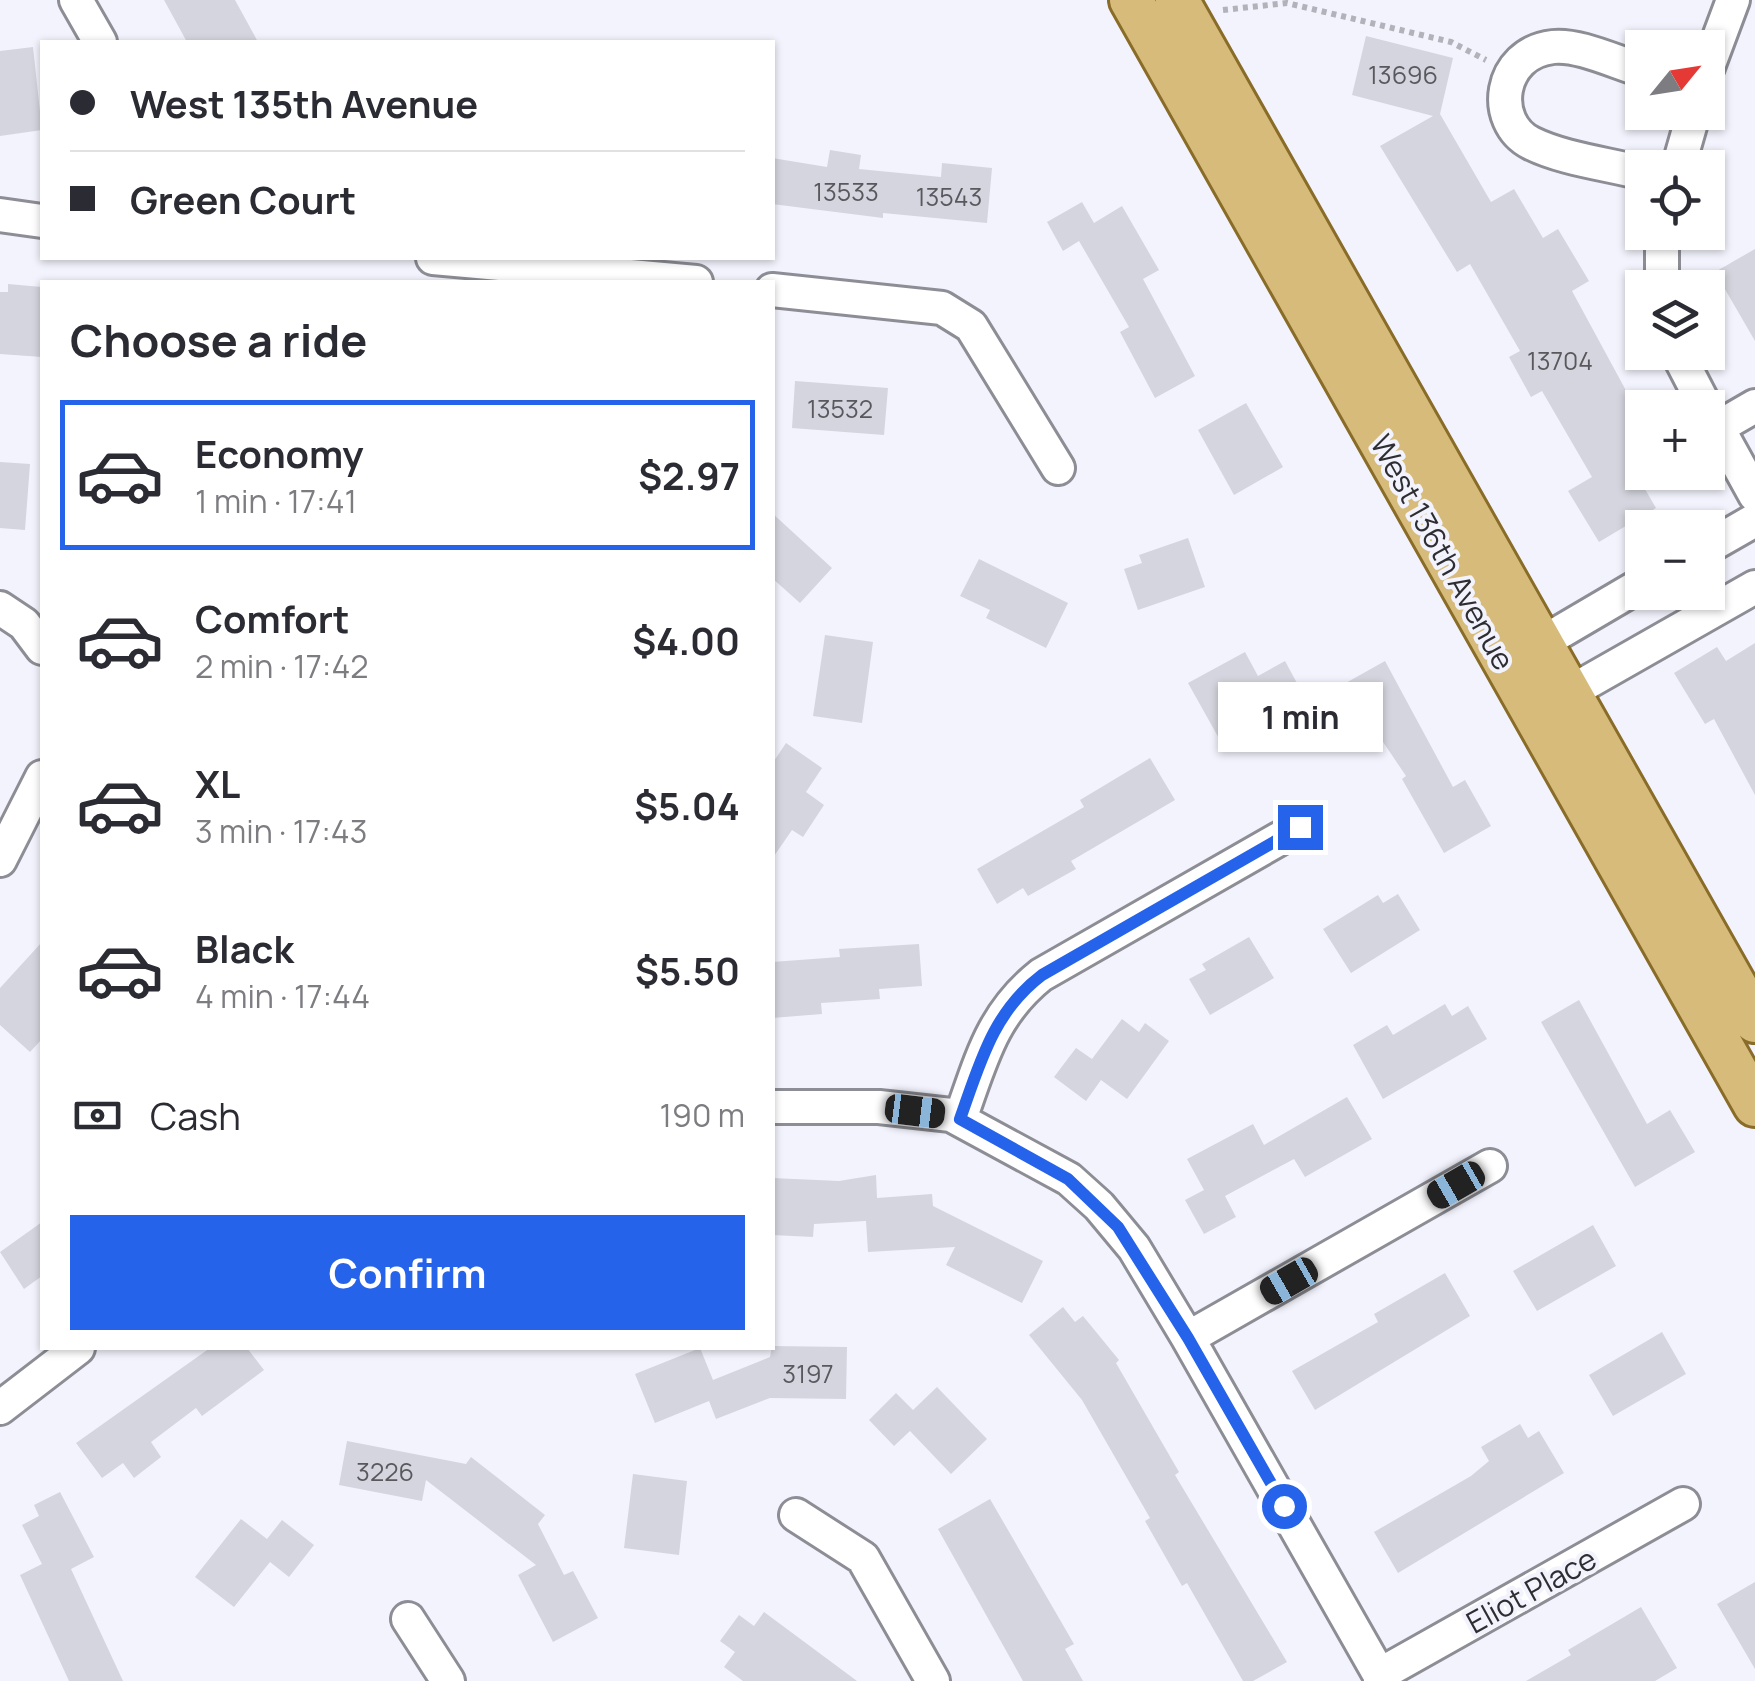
<!DOCTYPE html>
<html lang="en">
<head>
<meta charset="utf-8">
<style>
	:root { --surface:#fff; --page:#f7f7f7; --text:#2b2b33; --muted:#7c7c81; --line:#e1e1e2; --accent:#2563eb }
	body { margin:0; font-family:Manrope,sans-serif; background:var(--page); color:var(--text); height:100vh; display:flex; flex-direction:column; font-size:38px; white-space:nowrap }
	* { box-sizing:border-box; margin:0 }
	p { font-size:32px; color:var(--muted) }
	.icon { flex:none; width:55px; height:55px; fill:none; stroke:currentColor; stroke-width:2; stroke-linecap:round; stroke-linejoin:round }
	.map { position:relative; flex:1; overflow:hidden }
	.panel { position:absolute; left:40px; top:280px; width:735px; height:1070px; display:flex; flex-direction:column; background:var(--surface); border-radius:0px; box-shadow:0 2px 8px #0004 }
	.panel>* { flex:none }
	.banner { position:absolute; left:40px; top:40px; width:735px; height:220px; border-radius:0px; box-shadow:0 2px 8px #0004; display:grid; align-content:center; height:220px; padding:0 30px; background:var(--surface) }
	.needle { width:65px; rotate:60deg }
	.fabs { position:absolute; left:1625px; top:30px; display:grid; gap:20px }
	.fabs a { display:grid; place-items:center; width:100px; height:100px; border-radius:0px; background:var(--surface); box-shadow:0 2px 8px #0004; font-size:50px }
	.end { position:absolute; width:45px; height:45px; margin:-22px; border:12px solid #2563eb; background:#fff; box-shadow:0 0 0 5px #fff }
	.from { border-radius:50% }
	.bubble { position:absolute; height:70px; border-radius:0px; background:var(--surface); box-shadow:0 2px 8px #0004; font-size:32px; font-weight:700; line-height:70px; text-align:center }
	.car { position:absolute; width:30px; height:60px; margin:-30px -15px; border-radius:12px; box-shadow:0 0 8px 2px #0007; background:linear-gradient(#222 24%,#8ab4d8 0 40%,#222 0 76%,#8ab4d8 0 86%,#222 0) }
	.banner b { display:flex; align-items:center; gap:35px; height:95px; font-size:38px }
	.banner b+b { border-top:2px solid var(--line) }
	.banner i { width:25px; height:25px; background:var(--text) }
	ul { padding:0; list-style:none }
	li { display:flex; align-items:center; gap:30px; height:150px; margin:0 20px 15px; padding:0 10px; border:5px solid transparent; border-radius:0px }
	li div { flex:1 }
	li b { display:block; font-size:38px }
	li em { font-style:normal; font-weight:700 }
	li.selected { border-color:var(--accent) }
	li>.icon { width:90px; height:90px; stroke-width:1.5 }
	h2 { padding:0 30px; font-size:45px; line-height:120px }
	.pay { display:flex; align-items:center; gap:25px; height:110px; padding:0 30px; font-size:38px }
	.pay p { margin-inline-start:auto }
	.button { display:flex; gap:20px; margin-top:auto; padding:20px 30px }
	.button a { flex:1; height:115px; border-radius:0px; background:var(--accent); color:#fff; font-size:40px; font-weight:700; line-height:115px; text-align:center }
	.map>svg:first-child { display:block }
	.building { fill:#d5d5df }
	.lines { fill:none; stroke-linecap:round; stroke-linejoin:round }
	.minor-casing { stroke:#8d8d96; stroke-width:38 }
	.major-casing { stroke:#896c28; stroke-width:48 }
	.path { stroke:#b2b2ba; stroke-width:6; stroke-dasharray:5 5; stroke-linecap:butt }
	.minor { stroke:#fff; stroke-width:32 }
	.major { stroke:#d6bb7a; stroke-width:42 }
	.route { stroke:#2563eb; stroke-width:12 }
	.labels { text-anchor:middle; dominant-baseline:central; stroke-width:8; stroke-linejoin:round; paint-order:stroke }
	.number-label { font-size:25px; fill:#58585d }
	.street-label { font-size:30px; fill:#2e2e32; stroke:#f3f3fd }
</style>
</head>
<body>
<div class="map">
<svg width="1755" height="1681" viewBox="0 0 1755 1681">
	<rect width="100%" height="100%" fill="#f3f3fd"/>
	<path class="building" d="M164,0H235L258,42H187Z
		M1366,36L1453,58L1440,114L1491,202L1514,189L1543,238L1558,229L1589,281L1572,291L1642,420V484L1656,508L1599,542L1568,491L1592,477L1542,391L1531,397L1509,357L1520,351L1470,264L1457,272L1380,146L1433,116L1352,95Z
		M33,47L42,130L0,136V51Z
		M830,150L861,155L859,169L941,177L942,163L992,168L987,223L883,213V218L772,204V158L827,167Z
		M1082,202L1094,223L1122,206L1159,270L1143,279L1195,376L1155,398L1120,332L1129,327L1079,241L1063,251L1047,222Z
		M1755,249V341L1715,272Z
		M8,284L42,287V357L0,354V292H8Z
		M795,381L888,388L884,435L792,428Z
		M1246,403L1283,467L1234,495L1198,430Z
		M0,462L30,464L25,530L0,528Z
		M772,513L832,568L800,603L772,578Z
		M1188,538L1205,587L1138,610L1124,569L1142,563L1139,555Z
		M979,559L1068,603L1046,648L986,618L990,610L960,596Z
		M825,635L873,642L862,723L813,716Z
		M1755,643V795L1714,719L1705,724L1674,673L1717,647L1726,661Z
		M1245,652L1258,676L1285,661L1304,696L1221,742L1188,683Z
		M1385,661L1453,787L1465,780L1491,826L1444,853L1402,779L1406,776L1344,684Z
		M786,743L822,768L806,792L824,805L803,837L792,830L772,859V764Z
		M1150,758L1175,800L1071,861L1076,869L1028,896L1023,888L997,904L977,869L1084,807L1080,800Z
		M1398,894L1420,930L1351,973L1323,929L1378,895L1383,903Z
		M1249,937L1274,978L1210,1015L1189,979L1206,970L1202,964Z
		M42,942V1039L30,1052L0,1025V988Z
		M919,944L922,986L879,989L880,999L821,1003L822,1014L772,1018V962L840,957L839,949Z
		M1579,1000L1647,1124L1670,1110L1695,1152L1635,1187L1541,1022Z
		M1445,1004L1452,1016L1468,1006L1487,1039L1383,1099L1353,1045L1387,1025L1393,1035Z
		M1122,1019L1139,1032L1145,1023L1169,1041L1127,1099L1101,1080L1086,1101L1054,1077L1076,1048L1092,1059Z
		M1347,1097L1372,1139L1305,1177L1294,1159L1225,1196L1236,1217L1204,1234L1185,1200L1204,1190L1187,1159L1253,1124L1264,1145Z
		M876,1175L877,1198L932,1194L933,1206L1043,1261L1022,1303L946,1265L955,1247L868,1252L866,1221L814,1224L813,1237L772,1235V1178L839,1181Z
		M42,1222V1276L24,1289L0,1252Z
		M1593,1225L1616,1266L1537,1311L1513,1271Z
		M1445,1273L1470,1316L1315,1410L1292,1371L1378,1322L1374,1314Z
		M1063,1307L1075,1322L1083,1316L1119,1360L1116,1363L1179,1472L1175,1475L1287,1662L1253,1681H1243L1187,1583L1182,1586L1145,1521L1150,1518L1082,1400L1029,1335Z
		M1662,1332L1686,1374L1613,1416L1589,1375Z
		M772,1346L847,1347L846,1399L770,1398L716,1419L709,1401L655,1423L635,1374L700,1348L713,1380L770,1357Z
		M210,1348H247L264,1370L202,1416L196,1408L151,1442L161,1457L134,1478L123,1463L102,1478L76,1443Z
		M937,1387L987,1439L951,1474L910,1431L894,1446L869,1420L896,1393L913,1410Z
		M1520,1424L1528,1438L1539,1431L1564,1473L1398,1573L1374,1532L1471,1476L1489,1461L1481,1447Z
		M347,1441L466,1464L471,1457L545,1515L538,1524L564,1575L573,1571L598,1618L553,1642L518,1575L536,1565L426,1480L422,1501L339,1485Z
		M633,1474L687,1481L679,1555L624,1548Z
		M60,1492L94,1557L71,1569L123,1681H69L20,1575L42,1564L22,1525L39,1516L34,1505Z
		M990,1499L1074,1644L1065,1649L1083,1681H1023L938,1529Z
		M241,1519L267,1539L282,1520L314,1545L289,1577L270,1562L234,1607L195,1577Z
		M1755,1582V1669L1717,1604Z
		M1641,1607L1677,1668L1655,1681H1526L1571,1655L1568,1650Z
		M764,1612L857,1681H743L724,1667L735,1652L720,1641L739,1615L754,1626Z"/>
	<g class="lines">
		<defs>
			<path id="minor" d="M76,0L100,42
				M1708,67L1733,0
				M1642,70C1617,63 1579,44 1553,47C1498,53 1490,122 1531,143C1563,159 1608,164 1642,173
				M1678,168L1694,112
				M0,215L42,221
				M433,258L696,282
				M1662,288V232
				M772,290L942,308L971,326L1058,468
				M1677,352L1706,408
				M1708,410L1755,495
				M1717,428L1755,406
				M1708,547L1755,520
				M0,608L24,624L42,648
				M1521,655L1642,584
				M1551,703L1755,587
				M0,860L42,777
				M772,1107H879L951,1115L1069,1179L1099,1206L1134,1248L1188,1338L1383,1681
				M960,1119C981,1061 991,1015 1041,975L1300,827
				M1188,1338L1490,1166
				M0,1408L78,1348
				M796,1515L863,1558L933,1681
				M408,1619L448,1681
				M1379,1675L1683,1504"/>
			<path id="major" d="M1131,0L1755,1105
				M1177,0L1755,1021"/>
		</defs>
		<use href="#minor" class="minor-casing"/>
		<use href="#major" class="major-casing"/>
		<path class="path" d="M1223,10L1287,3L1451,42L1486,60"/>
		<use href="#minor" class="minor"/>
		<use href="#major" class="major"/>
	</g>
	<g class="lines">
		<path class="route" d="M1284,1506L1188,1338L1118,1227L1068,1179L960,1119C980,1063 993,1012 1042,975L1300,827"/>
	</g>
	<g class="labels">
		<g class="number-label">
			<text x="1403" y="74">13696</text>
			<text x="846" y="191">13533</text>
			<text x="949" y="196">13543</text>
			<text x="1560" y="360">13704</text>
			<text x="840" y="408">13532</text>
			<text x="808" y="1373">3197</text>
			<text x="385" y="1471">3226</text>
		</g>
		<g class="street-label">
			<text transform="translate(1443 552) rotate(61)">West 136th Avenue</text>
			<text transform="translate(1531 1590) rotate(-29)">Eliot Place</text>
		</g>
	</g>
</svg>
<div class="fabs">
<a><svg class="needle" viewBox="-14 -14 28 28"><path d="M0-13l5 13h-10z" fill="#e53935"/><path d="M0 13l5-13h-10z" fill="#7c7c81"/></svg></a>
<a><svg class="icon" aria-label="locate" viewBox="0 0 24 24"><circle cx="12" cy="12" r="6"/><path d="M12 2v4M12 18v4M2 12h4M18 12h4"/></svg></a>
<a><svg class="icon" aria-label="layers" viewBox="0 0 24 24"><path d="M12 4l9 5-9 5-9-5zM3 14l9 5 9-5"/></svg></a>
<a>+</a>
<a>−</a>
</div>
<i class="end from" style="left:1284px;top:1506px"></i>
<i class="end" style="left:1300px;top:827px"></i>
<div class="bubble" style="left:1218px;top:682px;width:165px">1 min</div>
<i class="car" style="left:915px;top:1111px;rotate:97deg"></i>
<i class="car" style="left:1456px;top:1185px;rotate:240deg"></i>
<i class="car" style="left:1289px;top:1281px;rotate:240deg"></i>
<div class="banner">
<b><i class="from"></i>West 135th Avenue</b>
<b><i></i>Green Court</b>
</div>
<section class="panel">
<h2>Choose a ride</h2>
<ul>
<li class="selected"><svg class="icon" aria-label="car" viewBox="0 0 24 24"><path d="M5 17H2v-5l4-1 3-4h7l3 4 3 1v5h-3M9 17h6M6 11h13"/><circle cx="7" cy="17" r="2"/><circle cx="17" cy="17" r="2"/></svg><div><b>Economy</b><p>1 min · 17:41</p></div><em>$2.97</em></li>
<li><svg class="icon" aria-label="car" viewBox="0 0 24 24"><path d="M5 17H2v-5l4-1 3-4h7l3 4 3 1v5h-3M9 17h6M6 11h13"/><circle cx="7" cy="17" r="2"/><circle cx="17" cy="17" r="2"/></svg><div><b>Comfort</b><p>2 min · 17:42</p></div><em>$4.00</em></li>
<li><svg class="icon" aria-label="car" viewBox="0 0 24 24"><path d="M5 17H2v-5l4-1 3-4h7l3 4 3 1v5h-3M9 17h6M6 11h13"/><circle cx="7" cy="17" r="2"/><circle cx="17" cy="17" r="2"/></svg><div><b>XL</b><p>3 min · 17:43</p></div><em>$5.04</em></li>
<li><svg class="icon" aria-label="car" viewBox="0 0 24 24"><path d="M5 17H2v-5l4-1 3-4h7l3 4 3 1v5h-3M9 17h6M6 11h13"/><circle cx="7" cy="17" r="2"/><circle cx="17" cy="17" r="2"/></svg><div><b>Black</b><p>4 min · 17:44</p></div><em>$5.50</em></li>
</ul>
<div class="pay"><svg class="icon" aria-label="cash" viewBox="0 0 24 24"><path d="M3 7h18v10H3z"/><circle cx="12" cy="12" r="2"/></svg>Cash<p>190 m</p></div>
<div class="button"><a>Confirm</a></div>
</section>
</div>
</body>
</html>
